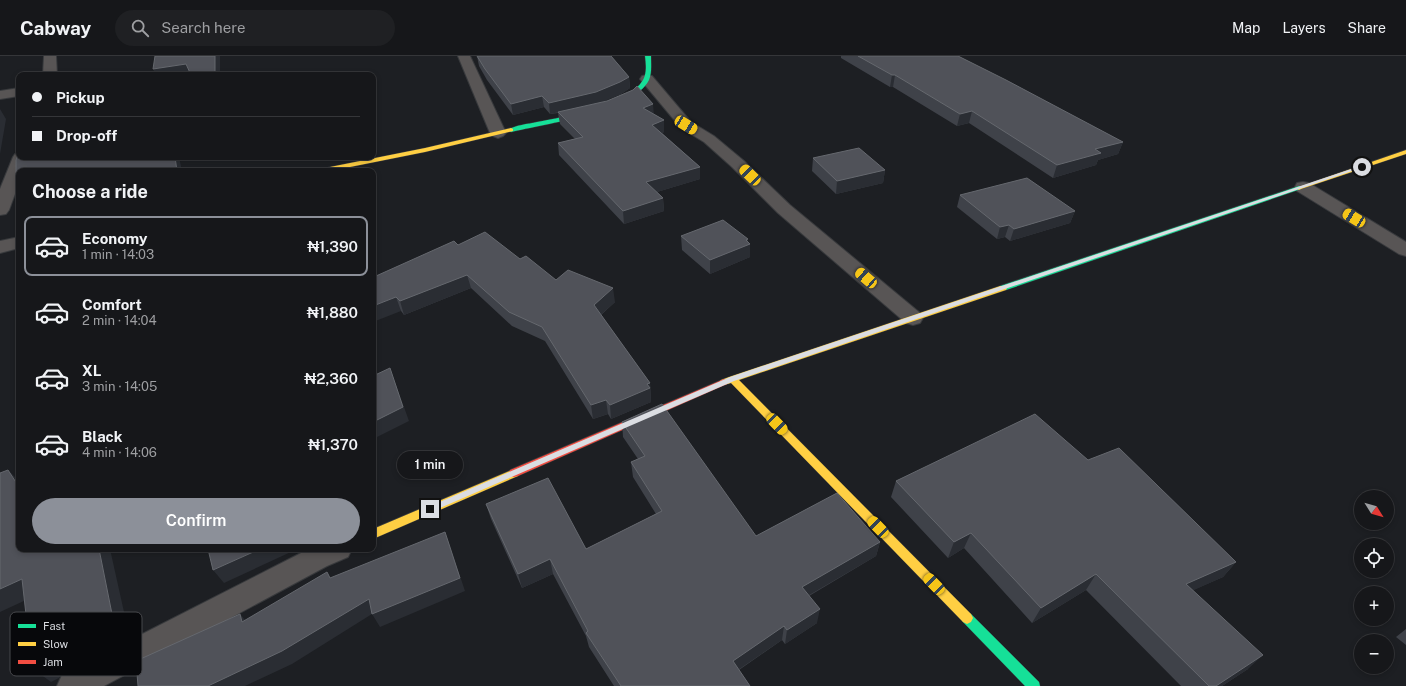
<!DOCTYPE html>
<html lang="en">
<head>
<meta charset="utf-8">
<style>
	:root { --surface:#16171a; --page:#1f2023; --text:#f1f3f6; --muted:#9e9fa2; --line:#353639; --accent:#8c9099 }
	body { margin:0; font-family:"Public Sans",sans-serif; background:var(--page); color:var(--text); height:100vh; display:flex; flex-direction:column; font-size:15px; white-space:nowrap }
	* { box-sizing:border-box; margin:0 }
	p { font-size:13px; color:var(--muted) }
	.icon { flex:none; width:22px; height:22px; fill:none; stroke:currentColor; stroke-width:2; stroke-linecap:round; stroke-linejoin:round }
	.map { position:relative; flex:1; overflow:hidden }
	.drawer { position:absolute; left:16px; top:112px; width:360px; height:384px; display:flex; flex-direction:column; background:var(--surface); border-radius:8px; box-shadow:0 2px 6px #0003,0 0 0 1px var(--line) }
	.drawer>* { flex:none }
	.hud { position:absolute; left:16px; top:16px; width:360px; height:88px; border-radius:8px; box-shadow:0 2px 6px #0003,0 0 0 1px var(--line); display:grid; align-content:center; height:88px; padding:0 16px; background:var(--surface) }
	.needle { width:26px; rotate:127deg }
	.fabs { position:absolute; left:1354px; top:434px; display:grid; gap:8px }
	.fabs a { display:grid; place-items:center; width:40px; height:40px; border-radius:50%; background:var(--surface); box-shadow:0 2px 6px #0003,0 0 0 1px var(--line); font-size:20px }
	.end { position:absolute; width:18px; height:18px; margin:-9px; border:5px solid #dbdde2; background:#111; box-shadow:0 0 0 2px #111 }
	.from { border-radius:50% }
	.bubble { position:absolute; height:28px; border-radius:14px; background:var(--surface); box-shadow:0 2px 6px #0003,0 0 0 1px var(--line); font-size:13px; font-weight:600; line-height:28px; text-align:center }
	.car { position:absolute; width:12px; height:24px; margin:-12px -6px; border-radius:5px; box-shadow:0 0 3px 1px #0007; background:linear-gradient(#f5c518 24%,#345 0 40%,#f5c518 0 76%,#345 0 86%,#f5c518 0) }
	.hud b { display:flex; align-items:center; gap:14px; height:38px; font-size:15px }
	.hud b+b { border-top:1px solid var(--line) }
	.hud i { width:10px; height:10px; background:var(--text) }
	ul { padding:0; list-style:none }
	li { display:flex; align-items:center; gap:12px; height:60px; margin:0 8px 6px; padding:0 8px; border:2px solid transparent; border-radius:8px }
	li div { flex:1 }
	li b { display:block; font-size:15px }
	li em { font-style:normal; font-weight:600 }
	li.on { border-color:var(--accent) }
	li>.icon { width:36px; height:36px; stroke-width:1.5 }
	h2 { padding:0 16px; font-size:18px; line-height:48px }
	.button { display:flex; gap:8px; margin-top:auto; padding:8px 16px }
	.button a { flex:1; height:46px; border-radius:24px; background:var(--accent); color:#fff; font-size:16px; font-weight:600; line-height:46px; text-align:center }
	header { display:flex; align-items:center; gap:24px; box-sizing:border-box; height:56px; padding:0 20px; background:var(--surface); border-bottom:1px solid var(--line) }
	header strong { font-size:19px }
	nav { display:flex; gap:22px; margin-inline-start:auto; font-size:14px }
	.search { width:280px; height:36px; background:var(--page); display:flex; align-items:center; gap:10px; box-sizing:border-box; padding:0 14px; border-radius:22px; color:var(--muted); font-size:15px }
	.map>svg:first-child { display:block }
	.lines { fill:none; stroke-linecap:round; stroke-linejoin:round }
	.street-casing { stroke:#383a3d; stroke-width:2 }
	.fast-casing { stroke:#383a3d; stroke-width:1 }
	.slow-casing { stroke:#383a3d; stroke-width:1 }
	.jam-casing { stroke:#383a3d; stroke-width:1 }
	.street { fill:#585555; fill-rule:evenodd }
	.fast { fill:#16e098; fill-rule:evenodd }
	.slow { fill:#ffcf43; fill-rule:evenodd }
	.jam { fill:#f24e42; fill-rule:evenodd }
	.wall { fill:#3f4249 }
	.shaded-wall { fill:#2a2d33 }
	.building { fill:#505259; stroke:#65686e }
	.route { fill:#dbdde2 }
	.key { fill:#07080b; stroke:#47484c; stroke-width:1 }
	.key-label { font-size:11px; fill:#dbdde2 }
</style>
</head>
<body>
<header>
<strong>Cabway</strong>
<div class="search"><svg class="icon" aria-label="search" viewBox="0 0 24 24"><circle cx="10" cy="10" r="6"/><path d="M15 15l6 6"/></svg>Search here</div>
<nav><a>Map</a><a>Layers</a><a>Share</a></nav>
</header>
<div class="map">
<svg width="1406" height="630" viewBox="0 0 1406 630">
	<rect width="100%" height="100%" fill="#1d1f23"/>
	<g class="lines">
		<defs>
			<path id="street" d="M44,0H56L57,19H43Z
				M458,0H470L506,77L503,80L498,82L493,80L490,77Z
				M647,19L652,20L691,66L714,80L744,105L790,149L920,257L923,262L920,267L913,269L906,267L778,157L732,111L704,86L681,72L640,23L642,20Z
				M19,32V40L0,43V35Z
				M19,97V101H29L24,115H19V127L9,154L6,158L0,159V133L13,101L15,98Z
				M1303,126L1309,127L1406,186V200L1399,198L1297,135L1295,131L1297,127Z
				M19,181V192L0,197V185Z
				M352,493L348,501L327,510L104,630H57L62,619L307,494Z"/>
			<path id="fast" d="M645,0H651C651,8 652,17 649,24C633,56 544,68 511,76L508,74C515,69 528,68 537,66C564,61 629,49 643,24C647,17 646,8 645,0Z
				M1299,130L1301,131V133L1006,234H1000L999,232L1000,230Z
				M967,556L971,558L1039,626L1040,630H1025L963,566L961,562L963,558Z"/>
			<path id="slow" d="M511,72L513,73V75L425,96L330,115H317L320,113L425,92Z
				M1406,94V98L1301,133L1299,134L1296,132Z
				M1000,230H1006L1007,232L1006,234L739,324L971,558L973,562L971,566L967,568L963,566L731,327L724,329L719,326L721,324L729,321Z
				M514,413L518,414L519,417L518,420L373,483V473Z"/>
			<path id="jam" d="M724,323L727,324L729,326L727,328L518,420L514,421L510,420L509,417L510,414Z"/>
		</defs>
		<use href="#street" class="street-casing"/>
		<use href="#fast" class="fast-casing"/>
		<use href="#slow" class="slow-casing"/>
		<use href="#jam" class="jam-casing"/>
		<use href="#street" class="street"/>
		<use href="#fast" class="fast"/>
		<use href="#slow" class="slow"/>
		<use href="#jam" class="jam"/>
	</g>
	<path class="wall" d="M477,0H611L629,21L630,32L621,38L600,46L654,58L664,64V76L662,77L700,111V123L657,136L663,142L664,155L624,168L559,99L558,87L575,83L560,68L558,57L550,58L544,51L513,59L487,24L479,10Z
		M841,0H958L1123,86L1118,98L1098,104L1096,109L1053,122L969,67L957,70L893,31H890L841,2Z
		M813,102L885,114L883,127L836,138L812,115Z
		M960,139L1075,155L1070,167L1010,185L1005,181L997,183L957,151Z
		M681,180L748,183V186L750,188V201L710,218L682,194Z
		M458,189L520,203L556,224L615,246L601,259L650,327L651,346L611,363L608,358L593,363L545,285L512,270L471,232L404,259L376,220Z
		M622,366L756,480L880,486L876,500L809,540L817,567L785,588L782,584L739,614L750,630H614L589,591L586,580L553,518L522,532L491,463L486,448L586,493L656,458L633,421L631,406L638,403L623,381Z
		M1088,404L1236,506L1223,521L1193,534L1248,613L1222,630H1181L1086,534L1032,567L964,492L948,502L891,441L896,425Z
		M1406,573V589L1396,581Z"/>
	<path class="shaded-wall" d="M215,0H220V19H212Z
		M186,8L192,19H156L153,13Z
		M892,19H895L893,31H890Z
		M629,21L630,32L621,38L598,48L550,58L549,47Z
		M542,40L544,51L513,59L511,48Z
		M653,48L654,60L643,52Z
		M0,53L6,63L0,98Z
		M972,55L969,67L957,70L960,58Z
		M664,64V76L653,81L652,69Z
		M1123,86L1118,98L1098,104L1096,109L1053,122L1057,109L1095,93Z
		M175,101H179L182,115H177Z
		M700,111V123L647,139L646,126Z
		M885,114L883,127L836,138L837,125Z
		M663,142L664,155L624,168L623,155Z
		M1075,155L1070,167L1010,185L1014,173Z
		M1009,169L1005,181L997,183L1000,171Z
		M748,183V189L750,188V201L710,218V204Z
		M467,219L471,232L404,259L400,245Z
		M613,232L615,246L596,263L594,249Z
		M396,241L401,255L373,266V250Z
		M390,312L395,326L409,365L373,383V366Z
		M650,327L651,346L611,363L610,349Z
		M606,344L608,358L593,363L591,349Z
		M8,414L19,425V432Z
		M445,476L450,490L465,535L380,571L372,558L292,608L245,630H208Z
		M971,477L964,492L948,502L954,486Z
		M880,486L876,500L799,545L802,531Z
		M99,493H110L130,583L61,618L59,622L51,626L32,612Z
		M260,493H292L293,495L224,527L213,514Z
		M550,503L553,518L522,532L518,518Z
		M1236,506L1223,521L1174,543L1186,528Z
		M1096,518L1086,534L1032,567L1041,552Z
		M22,523L39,538L0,556V533Z
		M820,553L817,567L785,588L787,574Z
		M240,558L251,571L242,566Z
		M784,570L782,584L732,618L733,605Z
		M1263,599L1248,613L1222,630H1216Z"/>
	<path class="building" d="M155,0H215V18L212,19H191L186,8L153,13Z
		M477,0H611L629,21L620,26L596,36L549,47L542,40L511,48L485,13Z
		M858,0H958L1006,24L1123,86L1095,93L1101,97L1057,109L972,55L960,58L895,19H892Z
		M637,30L653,48L643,52L664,64L652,69L700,111L646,126L663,142L623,155L558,87L583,81L558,56L607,45L633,34Z
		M16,83H19V87H16Z
		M859,92L885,114L837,125L813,102Z
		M19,97V101H175L177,115H19V133H16V104Z
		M1027,122L1075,155L1014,173L1009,169L1000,171L960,139Z
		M723,164L748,183L746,184L750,188L710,204L681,180Z
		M485,176L520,203L526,200L556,224L568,214L613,232L594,249L650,327L647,328L650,332L610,349L606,344L591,349L542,271L509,256L467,219L400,245L396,241L373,250V215L376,220L454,185L458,189Z
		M390,312L403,351L373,366V320Z
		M662,348L756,480L837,437L880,486L802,531L820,553L787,574L784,570L733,605L750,630H621L586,577L588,575L550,503L518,518L486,448L548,422L586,493L662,455L631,406L645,400L622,366Z
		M1035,358L1088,404L1119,392L1236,506L1186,528L1263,599L1216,630H1209L1096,518L1041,552L971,477L954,486L896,425Z
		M19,410V493H99L114,568L43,603L41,608L32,612L22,523L0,533V417L8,414L19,431L16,411Z
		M445,476L460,522L372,558L369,543L282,595L208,630H138L136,605L240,558L242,566L327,516L330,522Z
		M208,493H260L213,514Z"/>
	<path class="route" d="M1360,110L1364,111L734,325L433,455L430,456L427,453L428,451L730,321Z"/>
	<rect x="10" y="556" width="132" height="64" rx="6" class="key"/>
	<rect x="18" y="568" width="18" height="4" fill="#16e098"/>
	<rect x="18" y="586" width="18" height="4" fill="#ffcf43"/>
	<rect x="18" y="604" width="18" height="4" fill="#f24e42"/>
	<g class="key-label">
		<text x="43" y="574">Fast</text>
		<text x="43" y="592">Slow</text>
		<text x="43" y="610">Jam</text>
	</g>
</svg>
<div class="fabs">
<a><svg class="needle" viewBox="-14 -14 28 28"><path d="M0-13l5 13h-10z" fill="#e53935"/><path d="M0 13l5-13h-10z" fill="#9e9fa2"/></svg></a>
<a><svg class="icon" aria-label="locate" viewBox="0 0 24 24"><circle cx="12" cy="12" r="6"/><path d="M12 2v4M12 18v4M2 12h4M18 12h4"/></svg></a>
<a>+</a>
<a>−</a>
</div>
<i class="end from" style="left:1362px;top:111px"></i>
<i class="end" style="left:430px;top:453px"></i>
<div class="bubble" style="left:397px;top:395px;width:66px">1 min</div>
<i class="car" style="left:686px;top:69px;rotate:121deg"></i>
<i class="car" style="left:750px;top:119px;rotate:314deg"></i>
<i class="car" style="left:1354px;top:162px;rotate:301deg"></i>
<i class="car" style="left:866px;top:222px;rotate:311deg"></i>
<i class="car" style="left:777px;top:368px;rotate:136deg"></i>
<i class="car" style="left:878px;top:471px;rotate:316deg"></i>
<i class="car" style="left:934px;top:528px;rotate:316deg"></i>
<div class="hud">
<b><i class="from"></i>Pickup</b>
<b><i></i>Drop-off</b>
</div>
<section class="drawer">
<h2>Choose a ride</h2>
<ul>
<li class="on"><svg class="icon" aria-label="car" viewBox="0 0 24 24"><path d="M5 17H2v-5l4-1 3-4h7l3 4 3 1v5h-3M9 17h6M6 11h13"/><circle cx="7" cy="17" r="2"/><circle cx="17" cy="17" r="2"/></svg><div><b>Economy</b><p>1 min · 14:03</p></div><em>₦1,390</em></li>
<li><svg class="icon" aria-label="car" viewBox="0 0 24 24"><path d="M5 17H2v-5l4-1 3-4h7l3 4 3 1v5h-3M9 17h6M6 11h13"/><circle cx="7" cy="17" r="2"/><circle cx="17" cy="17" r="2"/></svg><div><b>Comfort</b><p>2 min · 14:04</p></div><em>₦1,880</em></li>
<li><svg class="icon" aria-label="car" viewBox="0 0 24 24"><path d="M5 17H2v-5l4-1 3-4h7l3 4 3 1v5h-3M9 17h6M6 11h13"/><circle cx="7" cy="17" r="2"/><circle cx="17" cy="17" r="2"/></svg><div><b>XL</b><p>3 min · 14:05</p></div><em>₦2,360</em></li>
<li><svg class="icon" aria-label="car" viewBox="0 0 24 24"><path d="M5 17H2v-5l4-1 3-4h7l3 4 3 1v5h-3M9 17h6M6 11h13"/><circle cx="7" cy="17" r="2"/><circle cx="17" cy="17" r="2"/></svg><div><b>Black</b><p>4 min · 14:06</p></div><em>₦1,370</em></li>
</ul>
<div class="button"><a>Confirm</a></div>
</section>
</div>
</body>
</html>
